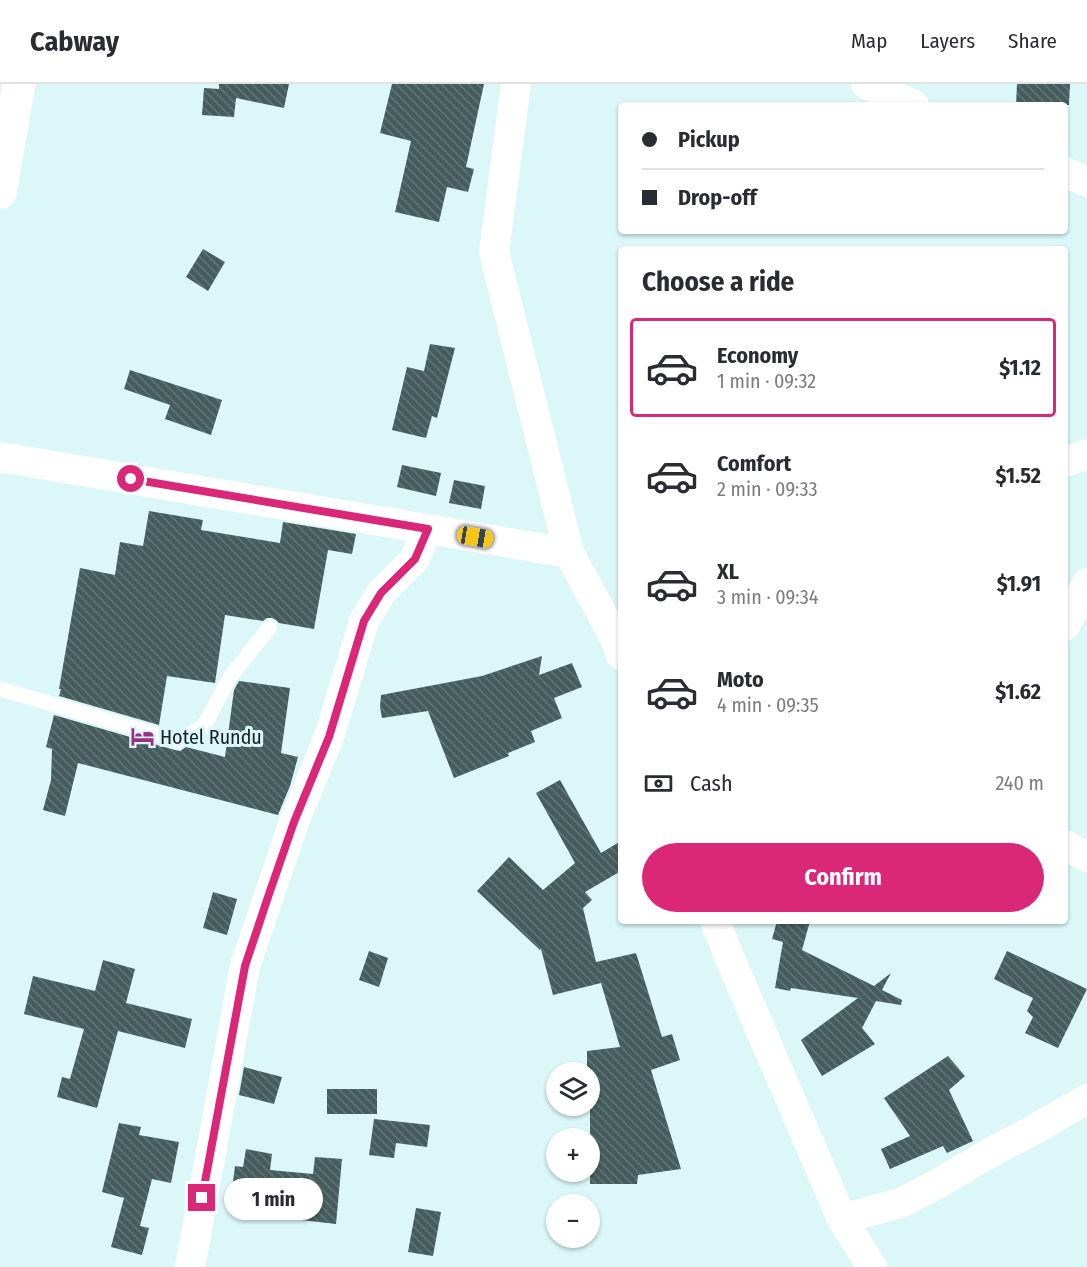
<!DOCTYPE html>
<html lang="en">
<head>
<meta charset="utf-8">
<style>
	:root { --surface:#fff; --page:#f2f2f3; --text:#2b2b33; --muted:#7c7c81; --line:#e1e1e2; --accent:#db2777 }
	body { margin:0; font-family:"Fira Sans Condensed",sans-serif; background:var(--page); color:var(--text); height:100vh; display:flex; flex-direction:column; font-size:22px; white-space:nowrap }
	* { box-sizing:border-box; margin:0 }
	p { font-size:20px; color:var(--muted) }
	.icon { flex:none; width:33px; height:33px; fill:none; stroke:currentColor; stroke-width:2; stroke-linecap:round; stroke-linejoin:round }
	.map { position:relative; flex:1; overflow:hidden }
	.sheet { position:absolute; left:618px; top:162px; width:450px; height:678px; display:flex; flex-direction:column; background:var(--surface); border-radius:6px; box-shadow:0 2px 4px #0004 }
	.sheet>* { flex:none }
	.banner { position:absolute; left:618px; top:18px; width:450px; height:132px; border-radius:6px; box-shadow:0 2px 4px #0004; display:grid; align-content:center; height:132px; padding:0 24px; background:var(--surface) }
	.buttons { position:absolute; left:546px; top:978px; display:grid; gap:12px }
	.buttons a { display:grid; place-items:center; width:54px; height:54px; border-radius:50%; background:var(--surface); box-shadow:0 2px 4px #0004; font-size:30px }
	.end { position:absolute; width:27px; height:27px; margin:-14px; border:8px solid #db2777; background:#fff; box-shadow:0 0 0 3px #fff }
	.from { border-radius:50% }
	.bubble { position:absolute; height:42px; border-radius:21px; background:var(--surface); box-shadow:0 2px 4px #0004; font-size:20px; font-weight:700; line-height:42px; text-align:center }
	.car { position:absolute; width:18px; height:36px; margin:-18px -9px; border-radius:8px; box-shadow:0 0 4px 2px #0007; background:linear-gradient(#f5c518 24%,#345 0 40%,#f5c518 0 76%,#345 0 86%,#f5c518 0) }
	.banner b { display:flex; align-items:center; gap:21px; height:57px; font-size:22px }
	.banner b+b { border-top:2px solid var(--line) }
	.banner i { width:15px; height:15px; background:var(--text) }
	ul { padding:0; list-style:none }
	li { display:flex; align-items:center; gap:18px; height:99px; margin:0 12px 9px; padding:0 12px; border:3px solid transparent; border-radius:6px }
	li div { flex:1 }
	li b { display:block; font-size:22px }
	li em { font-style:normal; font-weight:700 }
	li.active { border-color:var(--accent) }
	li>.icon { width:54px; height:54px; stroke-width:1.5 }
	h2 { padding:0 24px; font-size:27px; line-height:72px }
	.pay { display:flex; align-items:center; gap:15px; height:66px; padding:0 24px; font-size:22px }
	.pay p { margin-inline-start:auto }
	.cta { display:flex; gap:12px; margin-top:auto; padding:12px 24px }
	.cta a { flex:1; height:69px; border-radius:36px; background:var(--accent); color:#fff; font-size:24px; font-weight:700; line-height:69px; text-align:center }
	header { display:flex; align-items:center; gap:36px; box-sizing:border-box; height:84px; padding:0 30px; background:var(--surface); border-bottom:2px solid var(--line) }
	header strong { font-size:28px }
	nav { display:flex; gap:33px; margin-inline-start:auto; font-size:21px }
	.map>svg:first-child { display:block }
	.building { fill:url(#building-back-hatch) }
	.lines { fill:none; stroke-linecap:round; stroke-linejoin:round }
	.service { stroke:#fff; stroke-width:15 }
	.minor { stroke:#fff; stroke-width:30 }
	.trunk { stroke:#fff; stroke-width:33 }
	.route { stroke:#db2777; stroke-width:8 }
	.labels { text-anchor:middle; dominant-baseline:central; stroke-width:6; stroke-linejoin:round; paint-order:stroke }
	.poi-label { font-size:20px; fill:#182223; stroke:#dbf7f8; text-anchor:start }
</style>
</head>
<body>
<header>
<strong>Cabway</strong>
<nav><a>Map</a><a>Layers</a><a>Share</a></nav>
</header>
<div class="map">
<svg width="1087" height="1183" viewBox="0 0 1087 1183">
	<defs>
		<pattern id="building-back-hatch" width="6" height="6" patternUnits="userSpaceOnUse" patternTransform="scale(1.5)"><rect width="6" height="6" fill="#465d5e"/><path d="M-1 5l2 2M0 0l6 6M5-1l2 2" fill="none" stroke="#637576"/></pattern>
	</defs>
	<rect width="100%" height="100%" fill="#dbf7f8"/>
	<path class="building" d="M219,0H289L284,24L236,14L234,33L202,31L204,4L219,5Z
		M392,0H484L466,83L474,85L468,108L447,103L439,138L395,128L411,57L380,49Z
		M1017,0H1070L1069,21H1016Z
		M203,165L225,178L208,207L186,193Z
		M430,260L455,264L437,334L432,332L426,354L392,346L407,283L424,287Z
		M130,286L222,316L211,351L165,335L170,321L124,305Z
		M402,381L441,389L436,412L397,403Z
		M454,396L485,402L481,425L449,419Z
		M149,427L203,436L201,446L280,459L283,438L356,450L352,470L328,466L314,545L279,539L276,536L272,534H267L263,537L225,531L215,599L167,592L159,641L59,612L61,605H59L80,484L115,491L120,458L143,462Z
		M542,572L539,591L572,579L582,603L554,614L562,634L531,647L535,658L508,669L509,672L454,694L428,627L382,634L380,623L381,611L482,592Z
		M239,597L290,604L281,669L298,673L290,702L278,731L78,679L65,732L43,726L51,696L52,665L46,663L54,631L175,666L180,667L186,663L225,673L234,606Z
		M560,696L601,769L621,757V787L585,808L592,816L583,824L596,878L636,869L662,953L672,950L680,976L651,986L681,1085L638,1091L637,1100H590V988H587V967L620,963L601,899L553,911L541,865L540,866L477,807L509,773L543,806L575,779L536,709Z
		M213,808L237,815L227,851L203,844Z
		M777,837H810L802,866L874,902L891,889L882,906L902,916L901,921L876,917L862,944L875,960L822,992L801,956L858,914L791,904L790,907L775,904L783,858L772,855Z
		M369,867L388,874L379,903L359,896Z
		M1007,867L1087,905L1058,964L1025,949L1033,933L1027,927L1033,914L994,895Z
		M103,876L135,885L126,919L192,935L185,964L118,947L97,1024L57,1013L62,993L70,995L84,945L24,930L33,892L95,907Z
		M948,972L965,992L949,1006L973,1057L947,1069L943,1062L890,1085L881,1065L910,1052L884,1014Z
		M244,983L282,993L274,1020L239,1011Z
		M327,1005H377V1030H327Z
		M374,1035L430,1041L427,1063L396,1059L394,1074L369,1071Z
		M119,1039L141,1043L139,1051L179,1058L171,1099L152,1095L140,1142L149,1144L142,1171L111,1163L124,1114L102,1108Z
		M246,1065L272,1070L270,1086L313,1090L315,1073L342,1075L336,1140L292,1135L295,1110L233,1098L235,1082L243,1083Z
		M416,1124L441,1128L433,1172L408,1168Z"/>
	<g class="lines">
		<path class="service" d="M0,605L178,657L204,642L230,593L270,543"/>
		<path class="minor" d="M516,0L494,168L569,469L615,554L621,571
			M866,0L914,21
			M1065,88L1087,98
			M0,373L569,469
			M1065,378L1087,370
			M1065,542L1087,499
			M1065,761L1087,773
			M715,837L731,877L842,1135L872,1183
			M842,1135L903,1118L939,1099L990,1069L1037,1044L1087,1015
			M190,1183L245,882L294,738L329,653L364,537L381,509L415,475L427,445"/>
		<path class="trunk" d="M0,109L19,0"/>
	</g>
	<g class="lines">
		<path class="route" d="M131,395L428,445L415,475L381,509L364,537L329,653L294,738L269,810L245,882L202,1114"/>
	</g>
	<defs>
		<symbol id="hotel-bare" viewBox="-9 -9 18 18"><path d="M-6-4.5h1.5V1H6V5H4.5V3h-9V5H-6ZM-4 0a1.8 1.8 0 1 1 3.6 0ZM.5 0V-2.5h3Q6-2.5 6 0Z" fill="#9f2e8b" stroke="#dbf7f8" stroke-width="2.5" paint-order="stroke"/></symbol>
	</defs>
	<g fill-rule="evenodd">
		<use href="#hotel-bare" x="126" y="636" width="33" height="33"/>
	</g>
	<g class="labels">
		<g class="poi-label">
			<text x="160" y="653">Hotel Rundu</text>
		</g>
	</g>
</svg>
<div class="buttons">
<a><svg class="icon" aria-label="layers" viewBox="0 0 24 24"><path d="M12 4l9 5-9 5-9-5zM3 14l9 5 9-5"/></svg></a>
<a>+</a>
<a>−</a>
</div>
<i class="end from" style="left:131px;top:395px"></i>
<i class="end" style="left:202px;top:1114px"></i>
<div class="bubble" style="left:224px;top:1094px;width:99px">1 min</div>
<i class="car" style="left:475px;top:453px;rotate:100deg"></i>
<div class="banner">
<b><i class="from"></i>Pickup</b>
<b><i></i>Drop-off</b>
</div>
<section class="sheet">
<h2>Choose a ride</h2>
<ul>
<li class="active"><svg class="icon" aria-label="car" viewBox="0 0 24 24"><path d="M5 17H2v-5l4-1 3-4h7l3 4 3 1v5h-3M9 17h6M6 11h13"/><circle cx="7" cy="17" r="2"/><circle cx="17" cy="17" r="2"/></svg><div><b>Economy</b><p>1 min · 09:32</p></div><em>$1.12</em></li>
<li><svg class="icon" aria-label="car" viewBox="0 0 24 24"><path d="M5 17H2v-5l4-1 3-4h7l3 4 3 1v5h-3M9 17h6M6 11h13"/><circle cx="7" cy="17" r="2"/><circle cx="17" cy="17" r="2"/></svg><div><b>Comfort</b><p>2 min · 09:33</p></div><em>$1.52</em></li>
<li><svg class="icon" aria-label="car" viewBox="0 0 24 24"><path d="M5 17H2v-5l4-1 3-4h7l3 4 3 1v5h-3M9 17h6M6 11h13"/><circle cx="7" cy="17" r="2"/><circle cx="17" cy="17" r="2"/></svg><div><b>XL</b><p>3 min · 09:34</p></div><em>$1.91</em></li>
<li><svg class="icon" aria-label="car" viewBox="0 0 24 24"><path d="M5 17H2v-5l4-1 3-4h7l3 4 3 1v5h-3M9 17h6M6 11h13"/><circle cx="7" cy="17" r="2"/><circle cx="17" cy="17" r="2"/></svg><div><b>Moto</b><p>4 min · 09:35</p></div><em>$1.62</em></li>
</ul>
<div class="pay"><svg class="icon" aria-label="cash" viewBox="0 0 24 24"><path d="M3 7h18v10H3z"/><circle cx="12" cy="12" r="2"/></svg>Cash<p>240 m</p></div>
<div class="cta"><a>Confirm</a></div>
</section>
</div>
</body>
</html>
